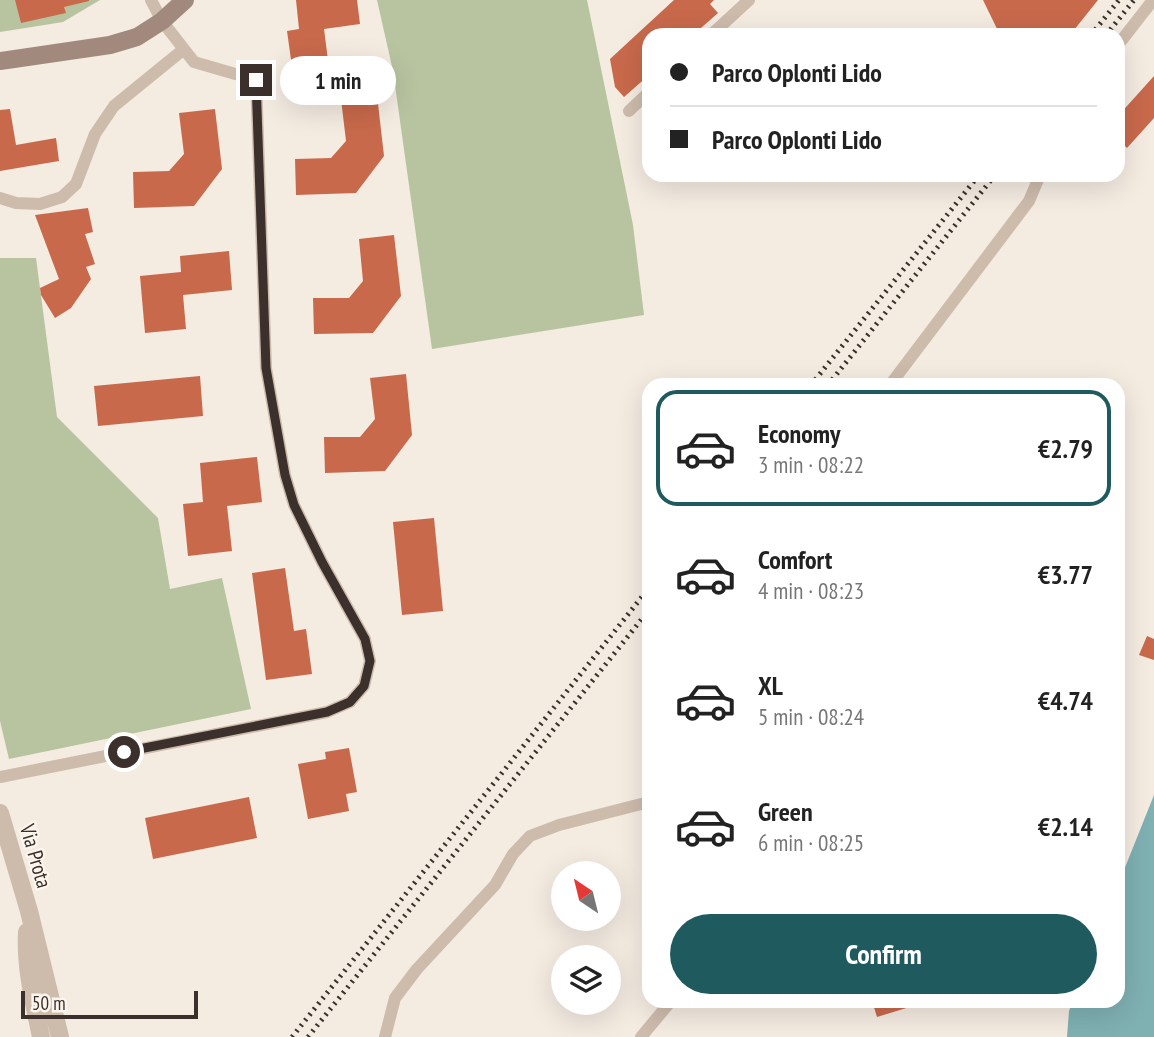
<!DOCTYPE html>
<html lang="en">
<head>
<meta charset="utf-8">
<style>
	:root { --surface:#fff; --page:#f2f2f2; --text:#222; --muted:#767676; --line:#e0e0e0; --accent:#1f5a5e }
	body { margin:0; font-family:"PT Sans Narrow",sans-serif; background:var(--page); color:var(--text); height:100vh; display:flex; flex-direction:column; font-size:26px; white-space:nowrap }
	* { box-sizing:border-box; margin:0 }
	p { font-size:23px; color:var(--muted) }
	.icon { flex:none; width:38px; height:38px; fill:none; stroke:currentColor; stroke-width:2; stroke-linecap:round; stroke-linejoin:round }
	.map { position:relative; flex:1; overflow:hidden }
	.sheet { position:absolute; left:642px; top:378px; width:483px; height:630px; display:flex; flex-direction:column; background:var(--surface); border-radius:21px; box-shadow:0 7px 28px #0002 }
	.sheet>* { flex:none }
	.hud { position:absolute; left:642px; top:28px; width:483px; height:154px; border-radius:21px; box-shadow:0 7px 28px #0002; display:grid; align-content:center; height:154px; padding:0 28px; background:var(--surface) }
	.needle { width:46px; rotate:325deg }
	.buttons { position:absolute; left:551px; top:861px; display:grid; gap:14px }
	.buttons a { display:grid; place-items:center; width:70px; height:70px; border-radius:50%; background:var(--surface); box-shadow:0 7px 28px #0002; font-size:35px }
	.scale { position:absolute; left:21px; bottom:18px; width:177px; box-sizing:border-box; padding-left:7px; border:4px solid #3b302b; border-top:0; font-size:19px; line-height:24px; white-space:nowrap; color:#3b302b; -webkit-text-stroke:5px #fbf5ee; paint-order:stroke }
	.end { position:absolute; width:32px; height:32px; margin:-16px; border:9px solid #3b302b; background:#fff; box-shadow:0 0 0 4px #fff }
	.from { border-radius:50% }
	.bubble { position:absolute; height:49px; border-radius:24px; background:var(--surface); box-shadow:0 7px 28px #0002; font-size:23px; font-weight:600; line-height:49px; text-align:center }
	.hud b { display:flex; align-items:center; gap:24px; height:66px; font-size:26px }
	.hud b+b { border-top:2px solid var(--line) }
	.hud i { width:18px; height:18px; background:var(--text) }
	ul { padding:12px 0 0; list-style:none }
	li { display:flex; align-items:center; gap:21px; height:116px; margin:0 14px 10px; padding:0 14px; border:4px solid transparent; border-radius:21px }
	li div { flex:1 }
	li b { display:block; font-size:26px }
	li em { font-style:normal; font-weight:600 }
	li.selected { border-color:var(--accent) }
	li>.icon { width:63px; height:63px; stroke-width:1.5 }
	.button { display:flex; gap:14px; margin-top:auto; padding:14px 28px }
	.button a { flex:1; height:80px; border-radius:42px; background:var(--accent); color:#fff; font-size:28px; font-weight:600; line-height:80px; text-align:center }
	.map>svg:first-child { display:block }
	.green { fill:#b8c4a0 }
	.water { fill:#7fb0b2 }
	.building { fill:#c8694b }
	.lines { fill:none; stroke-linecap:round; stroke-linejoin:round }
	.lane { stroke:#cdbbac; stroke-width:12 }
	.street { stroke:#cdbbac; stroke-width:18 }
	.secondary { stroke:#a18a7d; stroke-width:18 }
	.rail { stroke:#3b302b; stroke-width:5; stroke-dasharray:2 5; stroke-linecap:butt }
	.route { stroke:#3b302b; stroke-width:9 }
	.labels { text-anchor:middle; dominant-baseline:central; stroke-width:5; stroke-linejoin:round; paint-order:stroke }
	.street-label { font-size:21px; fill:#3b302b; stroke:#fbf5ee }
</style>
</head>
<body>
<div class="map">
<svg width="1154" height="1037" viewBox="0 0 1154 1037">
	<rect width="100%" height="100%" fill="#f4ebe1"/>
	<path class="green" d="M0,0H100L63,22L0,32Z
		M377,0H587L633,225L644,315L432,349L393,71Z
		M0,258H36L57,417L158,518L170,589L222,578L251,709L9,759L0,721Z"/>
	<path class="water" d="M1154,795V1037H1067L1069,1011L1073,1001H1118V885Z"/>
	<path class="building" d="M15,0H89V1L64,7L66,13L21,23Z
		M296,0H357L360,24L324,29L330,76L294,81L287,31L299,29Z
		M674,0H714L710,4L718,13L693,35H649V75L624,97L615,87L610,59Z
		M983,0H1098L1070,35H1000Z
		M1154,76V118L1127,148L1118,139V116Z
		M377,95L384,156L356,193L296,195L295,159L331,158L346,141L341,99Z
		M10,109L16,145L56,138L59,161L0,171V110Z
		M215,109L222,169L194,206L134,208L133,172L169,171L184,154L179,113Z
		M88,208L93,232L85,234L95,264L86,267L91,279L71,308L55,318L41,295L40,288L59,279L35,215Z
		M394,235L401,296L373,333L314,334L313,298H349L363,281L359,239Z
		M229,251L232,290L183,295L186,329L145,333L140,276L181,272L180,256Z
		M406,374L412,435L385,471L325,473L324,437H360L375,419L370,378Z
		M200,376L203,416L98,426L94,386Z
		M257,457L262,502L227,506L232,551L188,556L183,504L203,502L200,463Z
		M434,518L443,611L402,615L393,522Z
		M285,568L294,631L306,629L312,674L266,680L252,573Z
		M1147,636L1154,639V660L1139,655Z
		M349,748L357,792L346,794L349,811L308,819L298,764L326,759L325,752Z
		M249,797L257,838L153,859L145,818Z
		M872,1001H925L926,1002L877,1017Z"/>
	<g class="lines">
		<path class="lane" d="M711,35L749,0
			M1118,45L1153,0
			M629,111L649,92
			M0,198L16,203L40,204L62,197L76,184L95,134L114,106L184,49
			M890,385L1029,201L1040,175
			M0,777L327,712L350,702L364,686L370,661L365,639L322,562L294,505L285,475L266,368L256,80L194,62L162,21L151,0
			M385,1037L395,998L417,969L495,885L513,854L530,836L559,825L649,802
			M641,1037L671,1001"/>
		<path class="street" d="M0,813L29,911L60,1037
			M27,932C25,967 34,1003 41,1037"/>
		<path class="secondary" d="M0,61L110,45L137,37L162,21L185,0"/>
		<path class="rail" d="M1091,35L1119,0
			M1106,35L1134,0
			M811,385L979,175
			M828,385L995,175
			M292,1037L649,588
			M308,1037L649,610"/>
	</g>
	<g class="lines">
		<path class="route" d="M124,752L327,712L350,702L364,686L370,661L365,639L322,562L294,505L285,475L266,368L256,80"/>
	</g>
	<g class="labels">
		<g class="street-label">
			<text transform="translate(36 856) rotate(74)">Via Prota</text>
		</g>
	</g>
</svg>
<div class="buttons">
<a><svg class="needle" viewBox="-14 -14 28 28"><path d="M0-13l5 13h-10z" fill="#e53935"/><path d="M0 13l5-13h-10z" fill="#767676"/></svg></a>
<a><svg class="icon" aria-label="layers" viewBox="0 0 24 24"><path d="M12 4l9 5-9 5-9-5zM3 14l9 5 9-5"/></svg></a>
</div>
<div class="scale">50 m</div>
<i class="end from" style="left:124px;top:752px"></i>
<i class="end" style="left:256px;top:80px"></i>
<div class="bubble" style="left:280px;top:56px;width:116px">1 min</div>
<div class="hud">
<b><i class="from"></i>Parco Oplonti Lido</b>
<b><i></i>Parco Oplonti Lido</b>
</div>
<section class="sheet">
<ul>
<li class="selected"><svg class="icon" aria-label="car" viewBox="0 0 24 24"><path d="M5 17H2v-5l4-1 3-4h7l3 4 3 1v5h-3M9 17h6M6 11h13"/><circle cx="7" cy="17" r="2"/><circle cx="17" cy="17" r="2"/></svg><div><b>Economy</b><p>3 min · 08:22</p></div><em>€2.79</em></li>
<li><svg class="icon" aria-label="car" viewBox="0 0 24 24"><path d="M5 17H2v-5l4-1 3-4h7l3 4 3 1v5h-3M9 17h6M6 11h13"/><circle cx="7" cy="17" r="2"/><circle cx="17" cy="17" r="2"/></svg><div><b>Comfort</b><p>4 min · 08:23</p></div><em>€3.77</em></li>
<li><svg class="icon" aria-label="car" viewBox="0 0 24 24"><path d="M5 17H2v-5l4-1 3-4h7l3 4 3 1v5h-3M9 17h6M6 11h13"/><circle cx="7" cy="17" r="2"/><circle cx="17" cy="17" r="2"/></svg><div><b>XL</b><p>5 min · 08:24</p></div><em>€4.74</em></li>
<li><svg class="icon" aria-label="car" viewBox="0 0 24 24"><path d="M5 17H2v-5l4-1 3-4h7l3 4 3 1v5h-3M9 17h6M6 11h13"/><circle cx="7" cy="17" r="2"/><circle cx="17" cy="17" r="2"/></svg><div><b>Green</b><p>6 min · 08:25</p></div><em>€2.14</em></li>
</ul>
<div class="button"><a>Confirm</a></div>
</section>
</div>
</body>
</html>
